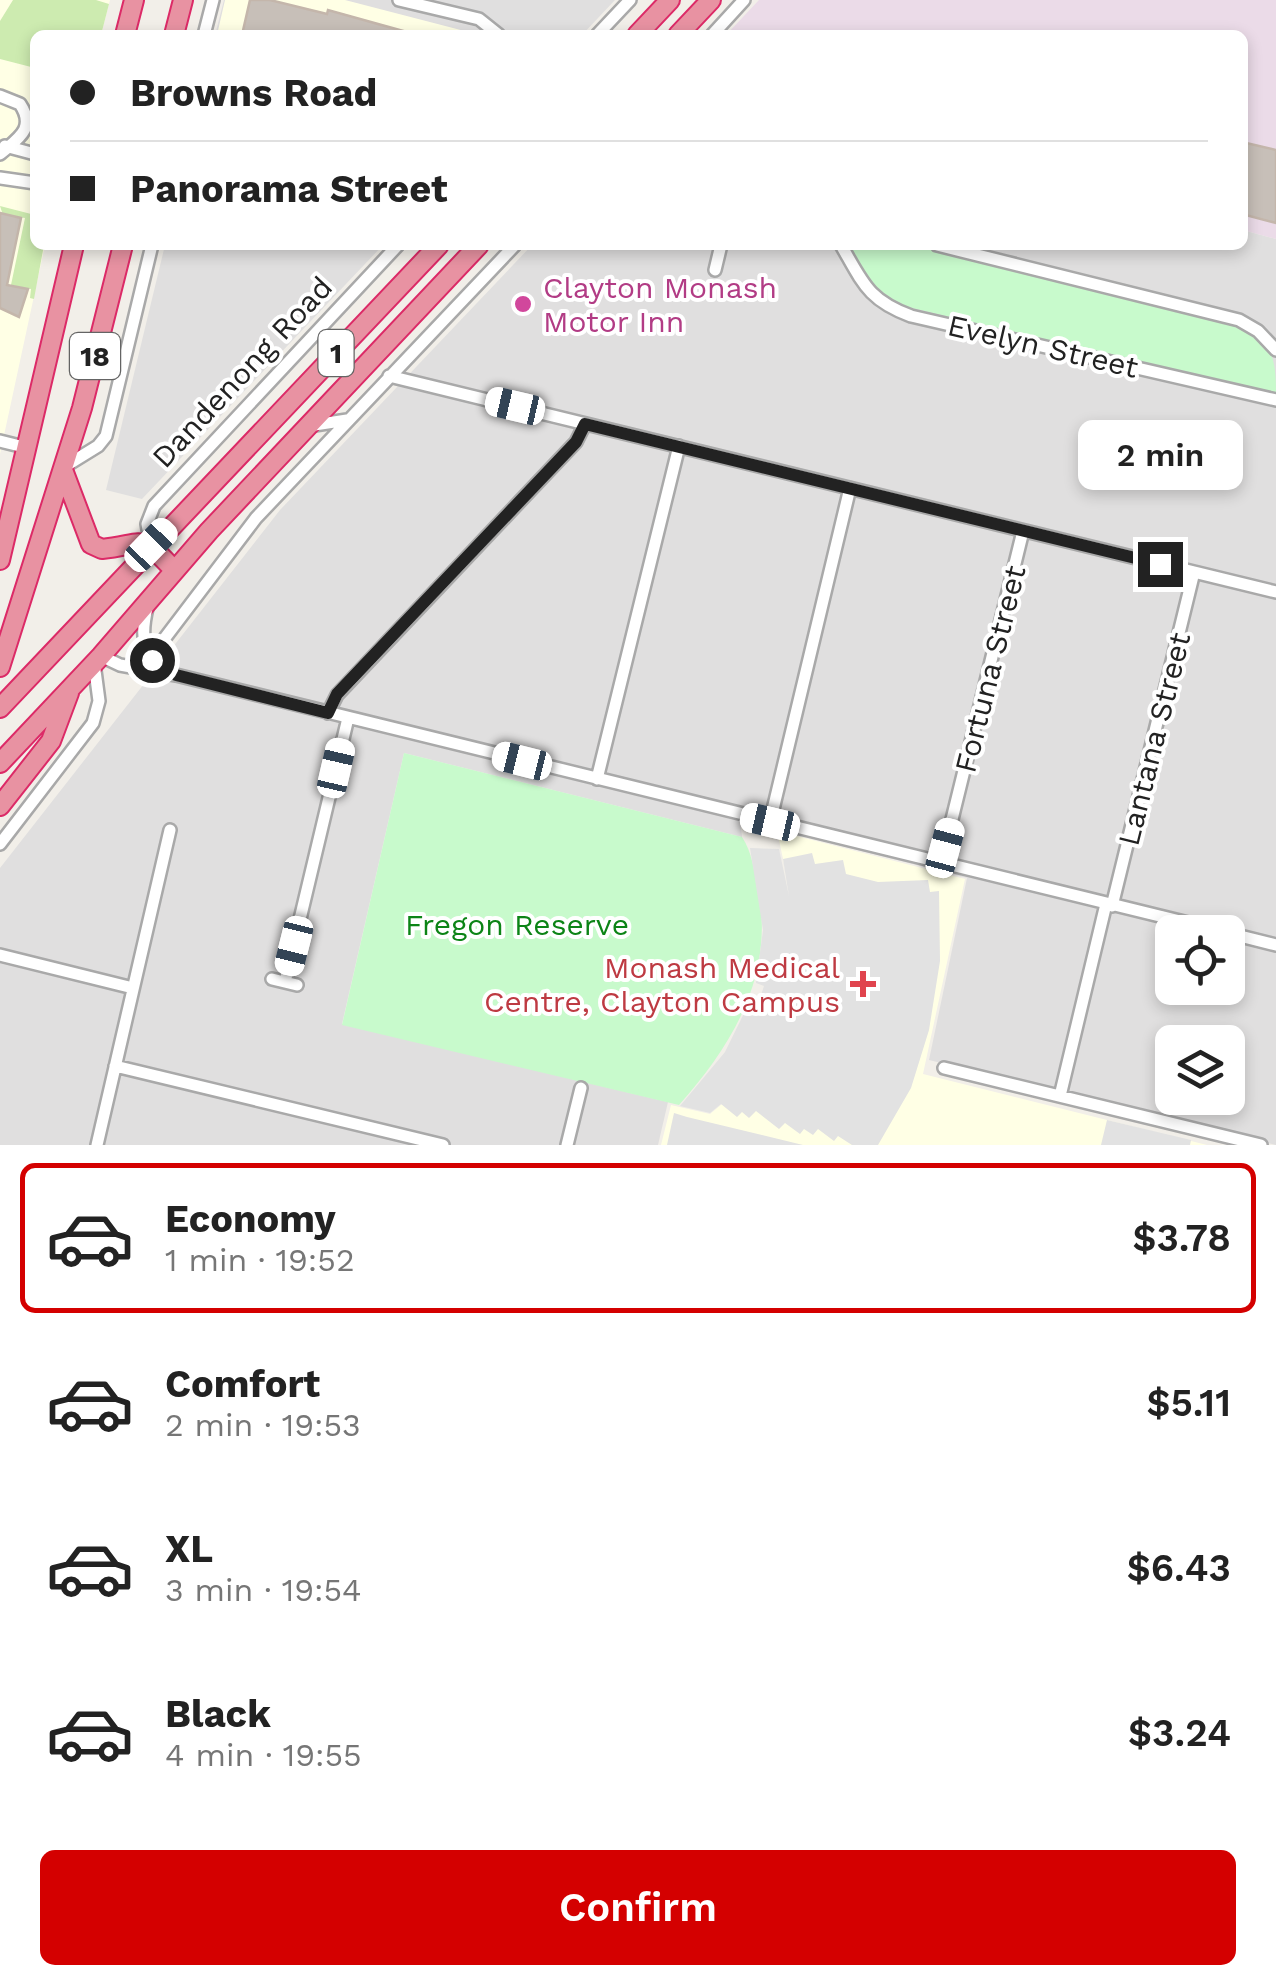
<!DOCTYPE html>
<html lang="en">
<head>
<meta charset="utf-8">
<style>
	:root { --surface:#fff; --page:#f2f2f2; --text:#222; --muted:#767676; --line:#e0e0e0; --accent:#d40000 }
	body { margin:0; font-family:"Work Sans",sans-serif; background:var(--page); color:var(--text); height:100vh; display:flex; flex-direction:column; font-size:38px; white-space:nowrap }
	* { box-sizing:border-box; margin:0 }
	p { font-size:32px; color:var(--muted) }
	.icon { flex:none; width:55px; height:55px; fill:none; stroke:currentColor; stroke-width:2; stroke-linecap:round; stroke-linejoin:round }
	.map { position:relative; height:1145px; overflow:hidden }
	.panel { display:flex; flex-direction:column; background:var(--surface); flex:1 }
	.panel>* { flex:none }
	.top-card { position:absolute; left:30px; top:30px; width:1218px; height:220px; border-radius:15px; box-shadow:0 5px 15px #0003; display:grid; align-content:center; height:220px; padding:0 40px; background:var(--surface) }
	.buttons { position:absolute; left:1155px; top:915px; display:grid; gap:20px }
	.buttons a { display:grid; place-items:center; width:90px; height:90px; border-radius:15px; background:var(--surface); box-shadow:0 5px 15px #0003; font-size:50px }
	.end { position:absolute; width:45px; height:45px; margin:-22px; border:12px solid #222; background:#fff; box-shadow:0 0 0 5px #fff }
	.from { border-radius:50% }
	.bubble { position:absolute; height:70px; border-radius:15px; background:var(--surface); box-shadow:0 5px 15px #0003; font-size:32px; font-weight:600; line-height:70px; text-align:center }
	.car { position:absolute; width:30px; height:60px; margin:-30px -15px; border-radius:12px; box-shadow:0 0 8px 2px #0007; background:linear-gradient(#fff 24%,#345 0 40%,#fff 0 76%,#345 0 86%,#fff 0) }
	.top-card b { display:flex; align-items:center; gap:35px; height:95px; font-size:38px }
	.top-card b+b { border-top:2px solid var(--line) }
	.top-card i { width:25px; height:25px; background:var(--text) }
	ul { padding:18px 0 0; list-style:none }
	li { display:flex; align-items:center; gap:30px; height:150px; margin:0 20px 15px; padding:0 20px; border:5px solid transparent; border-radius:15px }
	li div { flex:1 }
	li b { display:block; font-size:38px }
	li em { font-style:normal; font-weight:600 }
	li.active { border-color:var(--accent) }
	li>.icon { width:90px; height:90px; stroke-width:1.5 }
	.button { display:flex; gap:20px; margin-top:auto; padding:20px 40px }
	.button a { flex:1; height:115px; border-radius:15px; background:var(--accent); color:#fff; font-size:40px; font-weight:600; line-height:115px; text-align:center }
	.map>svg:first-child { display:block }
	.residential { fill:#e0dfdf; fill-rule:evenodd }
	.industrial { fill:#ebdbe8 }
	.education { fill:#ffffe5 }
	.grass { fill:#cdebb0 }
	.park { fill:#c8facc }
	.parking { fill:#e2e2e2 }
	.building { fill:#c7bfb8; stroke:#c4b6ab; stroke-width:2.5 }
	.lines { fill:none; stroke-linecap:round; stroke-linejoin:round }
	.minor-casing { stroke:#a9a9a9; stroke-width:16 }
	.highway-casing { stroke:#dc2a67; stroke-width:22 }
	.minor { stroke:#fff; stroke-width:11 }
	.highway { stroke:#e892a2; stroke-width:18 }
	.route { stroke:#222; stroke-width:12 }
	.hotel-dot { fill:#d1479c; stroke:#fff; stroke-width:4 }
	.health-dot { fill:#e0444e; stroke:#fff; stroke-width:4 }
	.labels { text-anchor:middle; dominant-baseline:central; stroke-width:8; stroke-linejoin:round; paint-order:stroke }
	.shield { fill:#fff; stroke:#646464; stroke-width:2.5 }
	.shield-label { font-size:28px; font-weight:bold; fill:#222 }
	.hotel-label { font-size:30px; fill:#b23c85; stroke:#fff; text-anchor:start }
	.street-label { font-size:30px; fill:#222; stroke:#fff }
	.park-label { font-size:30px; fill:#0c8416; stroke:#fff }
	.health-label { font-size:30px; fill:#be3a42; stroke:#fff; text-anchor:end }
</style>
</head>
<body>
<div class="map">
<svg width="1276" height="1145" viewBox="0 0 1276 1145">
	<rect width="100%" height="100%" fill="#f2efe9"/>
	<path class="residential" d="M224,0H615L582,35H215Z
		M1243,230L1276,239V1145L929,1060L967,878L740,820L742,837L404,753L342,1024L668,1102L658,1145H0V868L280,510L532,245H1242ZM1172,932H1228V988H1172ZM1172,1042H1228V1098H1172Z
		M165,245H383L142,499L106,490Z"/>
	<path class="industrial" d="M759,0H1276V239L1243,230L1242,35H726Z"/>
	<path class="education" d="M0,0H110L101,35H35V245H45L0,454Z
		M225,0H345L480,35H217Z
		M777,831L965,879L923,1074L1207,1145H661L671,1105L710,1114L722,1104L755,1059L780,1002L788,967L791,896Z"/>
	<path class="grass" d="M13,0H96L109,4L101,35H35V68L0,59V21Z
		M0,206L35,215V245H44L34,299L30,298L31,289L11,285L25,218L3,215Z"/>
	<path class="park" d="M847,245H924L1233,320C1271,342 1276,352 1276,395L891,303L876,292Z
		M404,753L742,837C752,852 754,870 758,888C775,974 734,1043 679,1105L342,1025Z"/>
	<path class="parking" d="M750,848L779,849L789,896L783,859L812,853L815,864L843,860L846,874L878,882L928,880L930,892L939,891L940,961L929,1030L911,1088L878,1145H852L838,1136L834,1141L818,1129L813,1135L804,1129L800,1134L785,1123L779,1129L756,1111L749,1118L742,1112L737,1117L721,1104L710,1113L680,1106L725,1052L751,999L759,1001L764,986L756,983L763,930Z
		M674,1113L687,1117L803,1145H667Z
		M1107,1120L1191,1140L1190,1145H1101Z"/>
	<path class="building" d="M250,0H270L327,14L328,10L403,31L402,35L328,32L327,35H242Z
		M1242,142L1276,150V223L1242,214Z
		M0,213L21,218L7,285L28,289L19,317L0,308Z"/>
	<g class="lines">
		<defs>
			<path id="minor" d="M399,0L479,19L499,35
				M204,35L213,0
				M597,35L630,0
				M712,35L744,0
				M0,96L20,104C37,129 17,139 0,154
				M5,146L35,154
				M0,178L35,183
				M841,245C863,283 868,300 911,316L1276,400
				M937,245L1239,320L1258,331L1276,350
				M715,270L721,245
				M389,376L1276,592
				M308,426L347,420
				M0,441L28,448
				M64,467L98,446L106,436L152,245
				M151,545L147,524L154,506L398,245
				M147,608C140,637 142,656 170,672
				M101,656L120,665L176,675L1225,932
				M134,668L149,659L256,518L515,245
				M328,713L337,695L576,442L585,424
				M597,779L679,446
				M770,822L850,488
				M0,844L93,723L99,701L94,663
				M941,864L1023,531
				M1112,906L1194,572
				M1228,933L1276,945
				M0,955L133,988
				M272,979L297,985
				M285,982L348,718
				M115,1066L443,1145
				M944,1068L1261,1145
				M1060,1096L1106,904
				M97,1145L170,830
				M567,1145L581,1088"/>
			<path id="highway" d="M125,35L134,0
				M174,35L183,0
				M637,35L670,0
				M678,35L711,0
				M63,470L91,544L102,549C147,544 139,532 174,570
				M0,560L74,245
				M0,667L82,408L123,245
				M0,708L439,245
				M0,763L101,656L209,531L479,245
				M0,806L51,741L69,693"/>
		</defs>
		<use href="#minor" class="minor-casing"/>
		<use href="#highway" class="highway-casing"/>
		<use href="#minor" class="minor"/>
		<use href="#highway" class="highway"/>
	</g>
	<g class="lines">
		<path class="route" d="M152,660L176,675L328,713L337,694L576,442L585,424L1160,564"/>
	</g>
	<circle class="hotel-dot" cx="523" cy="304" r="10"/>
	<path class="health-dot" d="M858 969h10v10h10v10h-10v10h-10v-10h-10v-10h10z"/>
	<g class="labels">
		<g class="shield">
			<rect x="318.5" y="330" width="35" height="46" rx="8"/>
			<rect x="70" y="333" width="50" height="46" rx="8"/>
		</g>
		<g class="shield-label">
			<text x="336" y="353">1</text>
			<text x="95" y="356">18</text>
		</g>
		<g class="hotel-label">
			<text x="543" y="287">Clayton Monash<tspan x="543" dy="34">Motor Inn</tspan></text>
		</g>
		<g class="street-label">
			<text transform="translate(1043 346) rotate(13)">Evelyn Street</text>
			<text transform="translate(242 372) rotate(-47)">Dandenong Road</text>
			<text transform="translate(990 669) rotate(-76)">Fortuna Street</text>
			<text transform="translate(1154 739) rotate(-76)">Lantana Street</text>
		</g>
		<g class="park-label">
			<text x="517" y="924">Fregon Reserve</text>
		</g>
		<g class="health-label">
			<text x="840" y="967">Monash Medical<tspan x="840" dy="34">Centre, Clayton Campus</tspan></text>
		</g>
	</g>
</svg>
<div class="buttons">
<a><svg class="icon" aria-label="locate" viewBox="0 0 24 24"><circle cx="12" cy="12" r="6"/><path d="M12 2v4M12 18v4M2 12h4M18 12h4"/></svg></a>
<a><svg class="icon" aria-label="layers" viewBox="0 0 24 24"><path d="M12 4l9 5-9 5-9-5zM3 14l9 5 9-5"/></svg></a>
</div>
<i class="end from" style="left:152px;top:660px"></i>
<i class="end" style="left:1160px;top:564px"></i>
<div class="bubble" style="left:1078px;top:420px;width:165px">2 min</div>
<i class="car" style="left:515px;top:406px;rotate:283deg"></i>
<i class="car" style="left:151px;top:545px;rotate:44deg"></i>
<i class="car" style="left:522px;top:761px;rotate:284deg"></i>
<i class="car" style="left:336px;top:768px;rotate:13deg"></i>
<i class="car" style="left:770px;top:822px;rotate:283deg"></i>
<i class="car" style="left:945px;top:848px;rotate:15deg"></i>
<i class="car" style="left:294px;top:946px;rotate:194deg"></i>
<div class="top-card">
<b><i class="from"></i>Browns Road</b>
<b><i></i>Panorama Street</b>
</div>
</div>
<section class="panel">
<ul>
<li class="active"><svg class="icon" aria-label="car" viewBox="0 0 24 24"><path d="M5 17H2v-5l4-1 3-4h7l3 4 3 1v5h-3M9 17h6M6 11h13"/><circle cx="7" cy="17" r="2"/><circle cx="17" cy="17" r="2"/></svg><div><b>Economy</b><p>1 min · 19:52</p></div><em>$3.78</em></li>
<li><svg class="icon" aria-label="car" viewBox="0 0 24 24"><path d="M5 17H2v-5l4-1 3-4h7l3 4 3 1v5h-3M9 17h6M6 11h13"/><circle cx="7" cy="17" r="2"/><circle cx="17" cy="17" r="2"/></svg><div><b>Comfort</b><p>2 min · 19:53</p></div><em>$5.11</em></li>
<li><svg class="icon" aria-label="car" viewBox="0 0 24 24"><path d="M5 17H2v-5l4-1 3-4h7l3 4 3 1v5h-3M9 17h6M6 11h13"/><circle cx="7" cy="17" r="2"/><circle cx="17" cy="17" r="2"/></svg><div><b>XL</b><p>3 min · 19:54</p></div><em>$6.43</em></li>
<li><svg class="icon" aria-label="car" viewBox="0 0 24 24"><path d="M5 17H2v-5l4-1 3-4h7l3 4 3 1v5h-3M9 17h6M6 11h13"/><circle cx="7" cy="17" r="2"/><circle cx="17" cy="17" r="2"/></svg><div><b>Black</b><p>4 min · 19:55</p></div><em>$3.24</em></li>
</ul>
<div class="button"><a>Confirm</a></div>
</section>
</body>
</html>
